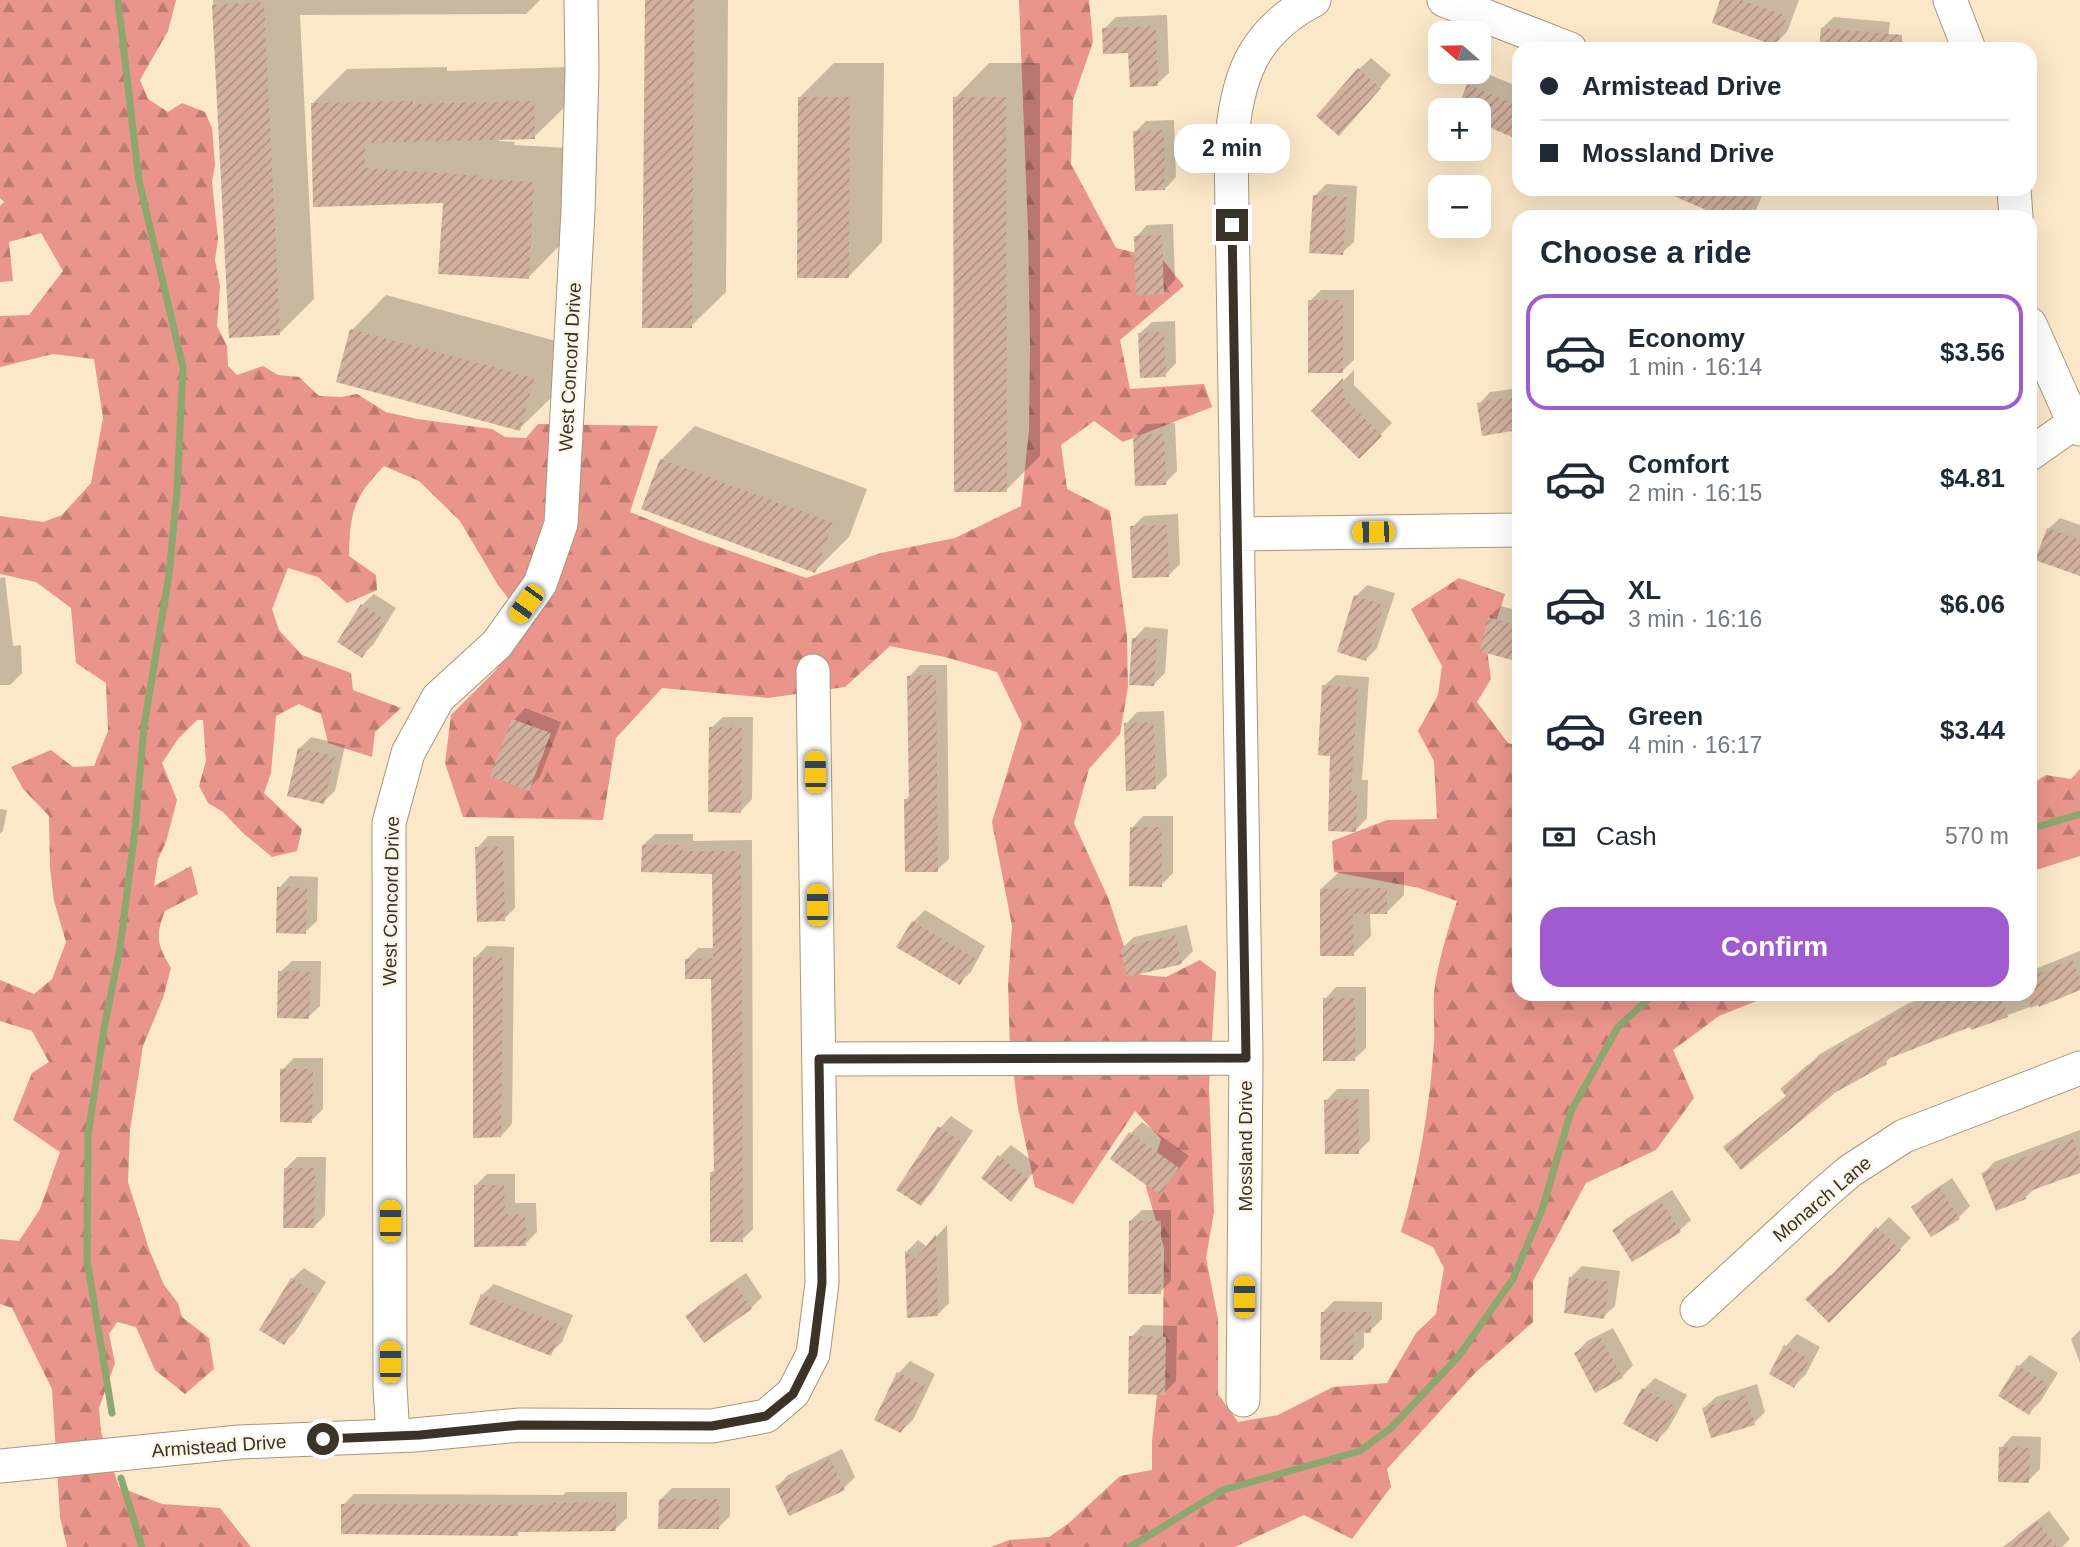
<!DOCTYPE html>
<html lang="en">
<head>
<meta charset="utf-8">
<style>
	:root { --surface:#fff; --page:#f2f2f3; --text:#1f2937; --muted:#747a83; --line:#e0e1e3; --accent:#a05bd0 }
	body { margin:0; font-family:Helvetica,sans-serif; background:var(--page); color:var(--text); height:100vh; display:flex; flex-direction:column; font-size:26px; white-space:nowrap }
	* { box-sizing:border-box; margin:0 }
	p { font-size:23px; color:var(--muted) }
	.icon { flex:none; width:38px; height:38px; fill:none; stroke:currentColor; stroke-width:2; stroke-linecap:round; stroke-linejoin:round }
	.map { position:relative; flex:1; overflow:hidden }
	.details { position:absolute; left:1512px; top:210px; width:525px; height:791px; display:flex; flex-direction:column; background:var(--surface); border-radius:21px; box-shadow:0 7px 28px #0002 }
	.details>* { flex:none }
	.guide { position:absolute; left:1512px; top:42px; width:525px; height:154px; border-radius:21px; box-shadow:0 7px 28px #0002; display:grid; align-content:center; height:154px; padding:0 28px; background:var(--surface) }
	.needle { width:46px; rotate:290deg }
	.controls { position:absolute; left:1428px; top:21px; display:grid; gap:14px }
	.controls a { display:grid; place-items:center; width:63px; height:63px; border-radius:14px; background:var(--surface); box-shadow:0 7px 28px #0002; font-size:35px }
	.end { position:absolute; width:32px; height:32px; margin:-16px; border:9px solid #3b3327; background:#fff; box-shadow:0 0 0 4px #fff }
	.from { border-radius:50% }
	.bubble { position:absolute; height:49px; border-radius:21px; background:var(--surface); box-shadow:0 7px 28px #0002; font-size:23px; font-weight:700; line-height:49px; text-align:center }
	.car { position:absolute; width:21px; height:42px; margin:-21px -10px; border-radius:9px; box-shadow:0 0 5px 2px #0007; background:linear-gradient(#f5c518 24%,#345 0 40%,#f5c518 0 76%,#345 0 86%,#f5c518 0) }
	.guide b { display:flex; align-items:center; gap:24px; height:66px; font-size:26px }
	.guide b+b { border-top:2px solid var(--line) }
	.guide i { width:18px; height:18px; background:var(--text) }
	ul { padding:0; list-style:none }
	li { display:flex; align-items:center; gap:21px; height:116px; margin:0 14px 10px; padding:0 14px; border:4px solid transparent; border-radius:21px }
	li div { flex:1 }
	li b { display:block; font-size:26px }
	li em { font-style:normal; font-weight:700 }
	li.active { border-color:var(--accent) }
	li>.icon { width:63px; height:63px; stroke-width:1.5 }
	h2 { padding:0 28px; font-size:32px; line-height:84px }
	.pay { display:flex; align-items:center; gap:18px; height:77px; padding:0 28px; font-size:26px }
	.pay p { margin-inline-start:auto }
	.action { display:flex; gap:14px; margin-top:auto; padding:14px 28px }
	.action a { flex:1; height:80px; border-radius:21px; background:var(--accent); color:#fff; font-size:28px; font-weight:700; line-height:80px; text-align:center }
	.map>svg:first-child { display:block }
	.forest { fill:url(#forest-firs) }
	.shadow { fill:#0003 }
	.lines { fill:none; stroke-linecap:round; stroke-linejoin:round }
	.stream { stroke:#8ea66f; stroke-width:7 }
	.building { fill:url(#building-hatch) }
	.minor-casing { stroke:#a9967a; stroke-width:35 }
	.minor { stroke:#fff; stroke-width:33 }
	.route { stroke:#3b3327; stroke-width:9 }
	.labels { text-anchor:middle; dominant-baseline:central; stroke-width:5; stroke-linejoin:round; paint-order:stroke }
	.street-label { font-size:19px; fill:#3b3327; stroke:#fff6ea }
</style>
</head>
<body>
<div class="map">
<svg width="2080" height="1547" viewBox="0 0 2080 1547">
	<defs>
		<pattern id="forest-firs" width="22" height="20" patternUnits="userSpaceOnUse" patternTransform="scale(1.75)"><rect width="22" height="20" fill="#e9958b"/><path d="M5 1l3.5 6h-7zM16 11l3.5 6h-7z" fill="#be7a72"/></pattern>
		<pattern id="building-hatch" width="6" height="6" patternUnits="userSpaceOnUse" patternTransform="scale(1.75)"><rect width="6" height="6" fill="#d2b29e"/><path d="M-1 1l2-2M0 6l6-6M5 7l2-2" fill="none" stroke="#ac9181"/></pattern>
	</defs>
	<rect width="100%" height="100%" fill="#fbe7c9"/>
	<path class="forest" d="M0,0H176L168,31L140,80L148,99L168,112L182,103L205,112L212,128L215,165L212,182L218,239L215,260L220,286L217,326L227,346L228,366L237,375L263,366L278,375L299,377L319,396L341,397L357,394L386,412L417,419L492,429L505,437L526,438L538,424L658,426L630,512L699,540L806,578L881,553L955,538L1021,506L1029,430L1030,346L1028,231L1019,0H1089L1093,42L1073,100L1071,164L1116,248L1162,259L1184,286L1120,340L1130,389L1204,384L1212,407L1123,442L1094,421L1061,445L1067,489L1110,511L1127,636L1128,687L1120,734L1089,769L1074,823L1109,900L1133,974L1166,977L1200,960L1216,972L1209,1088L1214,1212L1206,1258L1218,1319V1394L1238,1422L1278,1415L1333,1387L1387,1383L1416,1333L1436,1314L1444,1268L1433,1247L1401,1232C1419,1170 1430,1106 1434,1042C1435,1026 1433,1010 1434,994C1437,963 1448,931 1457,901L1419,888L1334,872L1332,841L1387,820L1437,819L1434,761L1418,731L1438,695L1442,666L1411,609L1459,578L1505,594L1487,650L1491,679L1477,702L1508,743L1519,746V994H1774L1719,1016L1673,1050L1694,1098L1656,1150L1586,1183L1533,1281V1322L1475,1373L1387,1469L1391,1487L1352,1539L1304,1515L1235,1547H991L1009,1540L1049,1537L1069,1523L1120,1476L1152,1470V1441L1163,1340L1164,1248L1146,1187L1161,1139L1135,1111L1073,1204L1035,1187L1018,1108L1010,1047L1008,984L1012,926L992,822L1022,724L997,672L945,657L890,646L845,687L768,698L662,688L616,738L603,820L463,817L445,763L451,715L496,670L529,625L498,585L460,521L419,481L384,466C353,498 350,512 349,556L376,575L377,590L347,603L318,577L288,568L272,609L279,630L302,655L351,673L353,690L401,708L375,732L372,757L328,743L321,714L299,704L276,716L271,773L264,793L302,829L297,851L272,857L243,833L223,812L208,803L199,786L206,761L203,720H197L178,739L162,763L177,800L166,842L158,859L154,886L191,866L198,894L165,911C155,936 157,945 171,968L163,998L143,1046L130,1130L128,1182L149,1249L164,1285L178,1303L182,1317L209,1338L214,1369L185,1394L155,1370L136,1327L117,1322L109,1334L115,1363L99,1408L101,1432L119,1487L162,1504L220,1508L251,1547H67L60,1517L52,1389L12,1308L0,1304V1239L19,1241L40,1209L60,1152L13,1120L32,1073L49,1062L32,1031L0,1021V980L34,994L52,979L66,942L54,901L50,868L49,816L23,789L11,767L51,750L73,767L94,766L108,731L106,683L76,663L71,608L36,582L0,574V516L43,522L62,515L91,483L103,418L94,359L53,354L0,367V316L29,315L63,271L41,233L9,242L13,281L0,282V206L4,202L0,198Z
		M2080,769V856L2030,872V785L2046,775L2071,779Z"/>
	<path class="shadow" d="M213,0H540L526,14L300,15L314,299L279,334L230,336Z
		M647,0H728L726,292L691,326Z
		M1722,0H1799L1787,32L1775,44Z
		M1167,15L1169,73L1157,84L1130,51L1104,29L1116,17Z
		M1834,17L1890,22L1887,49H1820L1822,28Z
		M1371,58L1391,75L1350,122L1359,69Z
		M834,63H884L882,242L848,277L800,97Z
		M989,63H1040V456L1006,490L955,98Z
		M447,67V71L568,67L569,103L534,137L499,138V141L515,142L514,145L568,148L562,243L528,278L445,201L314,205L313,103L347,69Z
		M1483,72L1519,87V138L1479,121V110H1459L1469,85Z
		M1174,120L1176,177L1165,189L1135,132L1146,121Z
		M1326,184L1357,186L1354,242L1342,253L1315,196Z
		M1661,189H1765L1756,210L1749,217H1727Z
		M1969,213V217H1936L1940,214Z
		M1173,224L1175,280L1163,292L1136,237L1147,225Z
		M1321,290H1354V360L1342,371L1310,301Z
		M386,295L567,344L554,395L519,429L352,330Z
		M1175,321L1176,363L1165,375L1140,333L1152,322Z
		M1354,370V385L1392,423L1359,457L1313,411Z
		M1519,388V428L1479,404L1490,392Z
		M1175,423L1177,471L1165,483L1135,436L1146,424Z
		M695,426L867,489L849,537L815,571L661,460Z
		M1178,514L1180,564L1169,575L1132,527L1144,516Z
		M2060,518L2080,525V574L2048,529Z
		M5,577L13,646L21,645L22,673L10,685H0V578Z
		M1367,585L1395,593L1377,648L1366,659L1356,596Z
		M374,594L396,608L373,645L361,656L362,605Z
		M1501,606L1519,611V660L1489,617Z
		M1145,627L1168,629L1165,673L1153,685L1134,639Z
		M920,665H947L949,859L937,870L906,800L910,795L909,677Z
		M1336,675L1369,677L1362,780H1368L1367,818L1356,830L1324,686Z
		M525,708L561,722L540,777L528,789L493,775L514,720Z
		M1164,711L1167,776L1155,788L1126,724L1137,712Z
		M723,717H753L752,799L741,811L711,728Z
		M311,737L345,745L335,791L323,802L300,748Z
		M0,809L7,810L3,831L0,834Z
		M1143,816H1173V873L1161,885L1132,828Z
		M655,834H693V841L752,840L753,1229L742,1240L712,1172L716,1169L713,977L687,959L698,948H715L714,872L643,845Z
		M488,836H514L515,908L504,919L477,848Z
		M1339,872H1404V895L1386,913H1370L1371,936L1353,954L1321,889Z
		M290,876L318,877L317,921L305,932L279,888Z
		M925,910L985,946L971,972L959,983L913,922Z
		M1187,925L1193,951L1181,963L1122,948L1134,937Z
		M487,946L514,947L512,1124L501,1136L475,958Z
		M2080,951V989L1972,1028L1971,1025L1893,1055L1886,1062L1835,1091L1725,1147L1787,1095L1794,1078L1820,1054L1909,1003L1935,994H2030V971Z
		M292,961H321L320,1006L308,1017L280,972Z
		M1336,987H1366V1048L1354,1059L1325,999Z
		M294,1058H323V1109L311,1121L282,1070Z
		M1337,1089H1369L1370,1140L1358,1152L1326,1101Z
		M951,1116L973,1131L932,1192L921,1204L940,1128Z
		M1142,1122L1189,1156L1160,1193L1131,1133Z
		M2080,1130V1172L2037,1186L2025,1198L1983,1174L1994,1162Z
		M1011,1145L1039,1166L1011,1199L1000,1156Z
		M297,1157H326L325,1215L314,1227L285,1169Z
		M487,1174H515V1203H536L537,1232L525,1244L475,1186Z
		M1952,1178L1970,1206L1959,1217L1914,1207L1925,1196Z
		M1672,1190L1691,1220L1679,1231L1615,1230L1626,1219Z
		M1142,1210H1171V1281L1160,1292L1130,1221Z
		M1889,1217L1911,1238L1829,1320L1808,1299Z
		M947,1225L949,1303L937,1315L908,1316L907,1251L918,1240L927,1247Z
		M1582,1266L1620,1271L1615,1306L1603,1317L1571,1277Z
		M304,1268L326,1282L295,1332L284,1343L292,1279Z
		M746,1273L762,1297L751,1308L688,1316L699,1305Z
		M494,1284L573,1315L562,1342L550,1353L482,1295Z
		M1334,1301L1382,1302V1319L1370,1331H1364V1347L1352,1359L1323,1312Z
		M1143,1325L1177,1326L1176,1381L1164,1393L1131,1337Z
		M1613,1328L1633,1365L1622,1377L1576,1353L1587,1341Z
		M2080,1330V1363L2071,1339Z
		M1797,1334L1820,1347L1806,1374L1794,1386L1771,1373L1786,1346Z
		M2030,1355L2058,1373L2040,1402L2029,1413L2019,1366Z
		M910,1361L935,1374L913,1420L901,1431L876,1419L899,1373Z
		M1655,1378L1687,1395L1668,1429L1657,1440L1644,1389Z
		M1757,1384L1765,1412L1754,1423L1704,1408L1716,1397Z
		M2012,1436L2041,1437L2040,1469L2028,1481L2001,1448Z
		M842,1449L855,1477L844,1488L777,1487L788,1475Z
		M672,1488H730V1516L718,1528L660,1500Z
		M566,1492H627V1518L615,1529L521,1530L517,1534L343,1505L354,1494L563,1495Z
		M2049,1511L2070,1539L2062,1547H2009L2008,1545L2019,1534Z"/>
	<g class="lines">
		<path class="stream" d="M2030,829L2080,814
			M112,1413L87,1260L88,1135L104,1029L120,948L135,830L144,726L169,575L177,491L183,367L139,181L118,0
			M121,1478L142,1547
			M1130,1547L1223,1490L1360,1451L1391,1428L1458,1357L1513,1279L1542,1210L1571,1111L1618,1027L1654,994"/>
	</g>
	<path class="building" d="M645,0H694L692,328H642Z
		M1720,0H1741L1787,16L1776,46L1712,23Z
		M264,2L280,335L229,338L212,5Z
		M1156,26L1158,86L1130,87L1128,53L1103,54L1102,28Z
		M1821,28L1902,35V49H1819Z
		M1358,68L1381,88L1339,136L1316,116Z
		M1467,84L1519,106V140L1479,123V110H1457Z
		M798,97H850L849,278H797Z
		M953,97H1006L1007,492H954Z
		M413,101V104L534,101L535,139L365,143V168L481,176V179L534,182L529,279L438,274L443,203L313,207L311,103Z
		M1164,130L1165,190L1135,191L1133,131Z
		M1657,189H1740L1755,195L1746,217H1723Z
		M1313,195L1347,197L1343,255L1309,253Z
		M1162,235L1164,294L1136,295L1134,236Z
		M1308,300H1343V373H1308Z
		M350,329L534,378L520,431L336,382Z
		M1164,332L1166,377L1140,378L1138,333Z
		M1343,378V397L1382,436L1359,459L1311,411Z
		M1519,396V430L1482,436L1477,403Z
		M1164,434L1166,485L1135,486L1133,435Z
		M660,459L833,523L815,573L641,509Z
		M1167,525L1169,577L1132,578L1130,526Z
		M2047,528L2080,540V576L2035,560Z
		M1354,595L1384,605L1366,661L1337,652Z
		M361,604L386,620L362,658L337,642Z
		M1488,617L1519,625V662L1479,651Z
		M1132,638L1157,639L1154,686L1129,685Z
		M936,675L938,872H905L904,799H909L907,676Z
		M1322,685L1358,688L1351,791H1357L1356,832L1328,831L1330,756L1318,755Z
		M512,719L551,733L529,791L490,776Z
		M1154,722L1156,789L1126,791L1124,723Z
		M709,727L742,728L741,813L708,812Z
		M298,748L335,756L324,804L287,796Z
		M1130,827H1162V887L1129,886Z
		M642,845H683L682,851H741L743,1242H710V1172H714L711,979H685V959L713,958L712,874L641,872Z
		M503,846L505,921L477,922L475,847Z
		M277,887L307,888L306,934L276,933Z
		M1387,888V914H1353L1354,956H1320V889Z
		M912,921L975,958L960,985L896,947Z
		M1175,935L1182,964L1127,977L1120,948Z
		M473,957L503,958L501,1137L473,1138Z
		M2072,959L2080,978V990L2039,1007L2038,1005L2030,1008V977Z
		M278,971L311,972L309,1019L277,1018Z
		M1947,994H1999L2008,1017L1971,1030L1970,1027L1885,1060L1887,1064L1836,1092L1741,1170L1723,1147L1786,1096L1780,1089L1806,1066L1896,1014Z
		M1323,998H1355V1061H1323Z
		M280,1069H313L312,1123L280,1122Z
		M1358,1099L1359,1154H1325L1324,1100Z
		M938,1126L963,1143L921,1206L896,1190Z
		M1129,1132L1179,1168L1160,1195L1110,1159Z
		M2073,1139L2080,1159V1173L2024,1193L2026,1199L1996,1211L1981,1173Z
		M998,1155L1028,1179L1011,1202L981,1178Z
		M284,1168H315L314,1228H283Z
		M474,1185H504L505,1214H525L526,1246L474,1247Z
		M1940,1188L1960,1219L1931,1237L1911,1207Z
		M1660,1200L1681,1232L1632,1262L1612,1230Z
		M1129,1221H1161V1294H1128Z
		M1876,1227L1901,1250L1829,1323L1805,1299L1830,1275L1831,1276Z
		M936,1234L938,1316L907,1318L905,1251L916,1259Z
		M1569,1277L1609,1282L1604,1319L1564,1313Z
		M291,1278L316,1294L284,1345L259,1330Z
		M734,1283L752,1309L704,1343L685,1316Z
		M481,1294L563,1326L551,1356L469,1324Z
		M1321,1312H1371V1333L1354,1332L1353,1360H1320Z
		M1129,1336L1166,1337L1165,1395L1128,1394Z
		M1601,1338L1623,1378L1595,1393L1574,1353Z
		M1784,1345L1810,1359L1794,1388L1769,1374Z
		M2017,1365L2048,1384L2029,1415L1998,1396Z
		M897,1372L925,1386L901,1433L874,1420Z
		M1642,1388L1677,1407L1657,1442L1623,1424Z
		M1746,1395L1755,1425L1711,1438L1702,1408Z
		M1999,1447L2030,1448L2029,1483L1998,1482Z
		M830,1459L845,1490L789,1516L775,1486Z
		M659,1499H719V1529H658Z
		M616,1502V1531L518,1532V1536L341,1534V1504L553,1505V1503Z
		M2037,1521L2057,1547H2003Z"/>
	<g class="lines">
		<defs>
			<path id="minor" d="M1444,0L1570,49
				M1950,0L1969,49
				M2014,189L2016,217
				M2030,324L2074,423L2080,429
				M2030,454L2074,423
				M1237,534L1517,530
				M819,1059L1246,1058
				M1697,1310L1822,1195L1850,1171L1904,1136L2080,1068
				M1243,1400L1246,1058L1231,148C1236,81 1250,33 1314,0
				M393,1436L390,1387L389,823L408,753L438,698L497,644L540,584L561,524L578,211L582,71L581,0
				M0,1466L239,1442L414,1435L520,1425L712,1426L766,1416L793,1393L813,1354L822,1283L813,671"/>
		</defs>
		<use href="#minor" class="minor-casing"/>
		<use href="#minor" class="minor"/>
	</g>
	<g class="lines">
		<path class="route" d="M323,1439L420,1435L520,1425L712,1426L766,1416L793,1394L813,1354L822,1283L819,1059L1246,1058L1232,225"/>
	</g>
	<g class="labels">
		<g class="street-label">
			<text transform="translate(570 367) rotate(-87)">West Concord Drive</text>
			<text transform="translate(391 901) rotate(-89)">West Concord Drive</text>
			<text transform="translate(1245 1146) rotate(-90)">Mossland Drive</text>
			<text transform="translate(1822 1199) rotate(-40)">Monarch Lane</text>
			<text transform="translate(219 1446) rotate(-4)">Armistead Drive</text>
		</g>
	</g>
</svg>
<div class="controls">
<a><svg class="needle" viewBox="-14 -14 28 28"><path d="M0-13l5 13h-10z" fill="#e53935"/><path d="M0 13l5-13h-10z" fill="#747a83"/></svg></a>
<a>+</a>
<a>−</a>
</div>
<i class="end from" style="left:323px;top:1439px"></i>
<i class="end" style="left:1232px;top:225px"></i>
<div class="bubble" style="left:1174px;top:124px;width:116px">2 min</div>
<i class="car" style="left:1373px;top:532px;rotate:269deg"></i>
<i class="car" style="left:526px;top:604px;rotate:216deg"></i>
<i class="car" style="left:815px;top:772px;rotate:359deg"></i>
<i class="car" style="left:817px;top:905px;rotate:0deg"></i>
<i class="car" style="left:390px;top:1221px;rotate:0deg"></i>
<i class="car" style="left:1244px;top:1297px;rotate:0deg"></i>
<i class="car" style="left:390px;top:1362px;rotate:0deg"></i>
<div class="guide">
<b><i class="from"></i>Armistead Drive</b>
<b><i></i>Mossland Drive</b>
</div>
<section class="details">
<h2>Choose a ride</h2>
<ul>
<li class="active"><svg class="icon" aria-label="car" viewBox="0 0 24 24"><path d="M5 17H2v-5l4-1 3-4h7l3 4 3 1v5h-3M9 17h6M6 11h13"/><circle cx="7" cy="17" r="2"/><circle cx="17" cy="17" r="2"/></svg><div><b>Economy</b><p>1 min · 16:14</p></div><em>$3.56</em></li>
<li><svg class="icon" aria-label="car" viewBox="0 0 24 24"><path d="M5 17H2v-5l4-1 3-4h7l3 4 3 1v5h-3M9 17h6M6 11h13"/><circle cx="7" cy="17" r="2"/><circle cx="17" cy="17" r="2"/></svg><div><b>Comfort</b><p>2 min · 16:15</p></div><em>$4.81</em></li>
<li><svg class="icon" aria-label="car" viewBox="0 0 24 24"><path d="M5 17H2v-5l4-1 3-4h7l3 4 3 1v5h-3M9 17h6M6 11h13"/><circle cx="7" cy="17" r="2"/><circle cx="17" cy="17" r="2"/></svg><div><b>XL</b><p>3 min · 16:16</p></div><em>$6.06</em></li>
<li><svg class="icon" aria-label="car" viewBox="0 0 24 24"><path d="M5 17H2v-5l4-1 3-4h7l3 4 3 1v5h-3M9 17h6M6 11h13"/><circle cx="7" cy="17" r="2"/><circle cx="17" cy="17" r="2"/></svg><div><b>Green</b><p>4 min · 16:17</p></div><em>$3.44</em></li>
</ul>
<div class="pay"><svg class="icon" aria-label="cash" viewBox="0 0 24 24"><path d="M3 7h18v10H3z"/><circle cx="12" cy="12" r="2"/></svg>Cash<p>570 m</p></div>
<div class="action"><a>Confirm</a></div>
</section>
</div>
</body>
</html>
